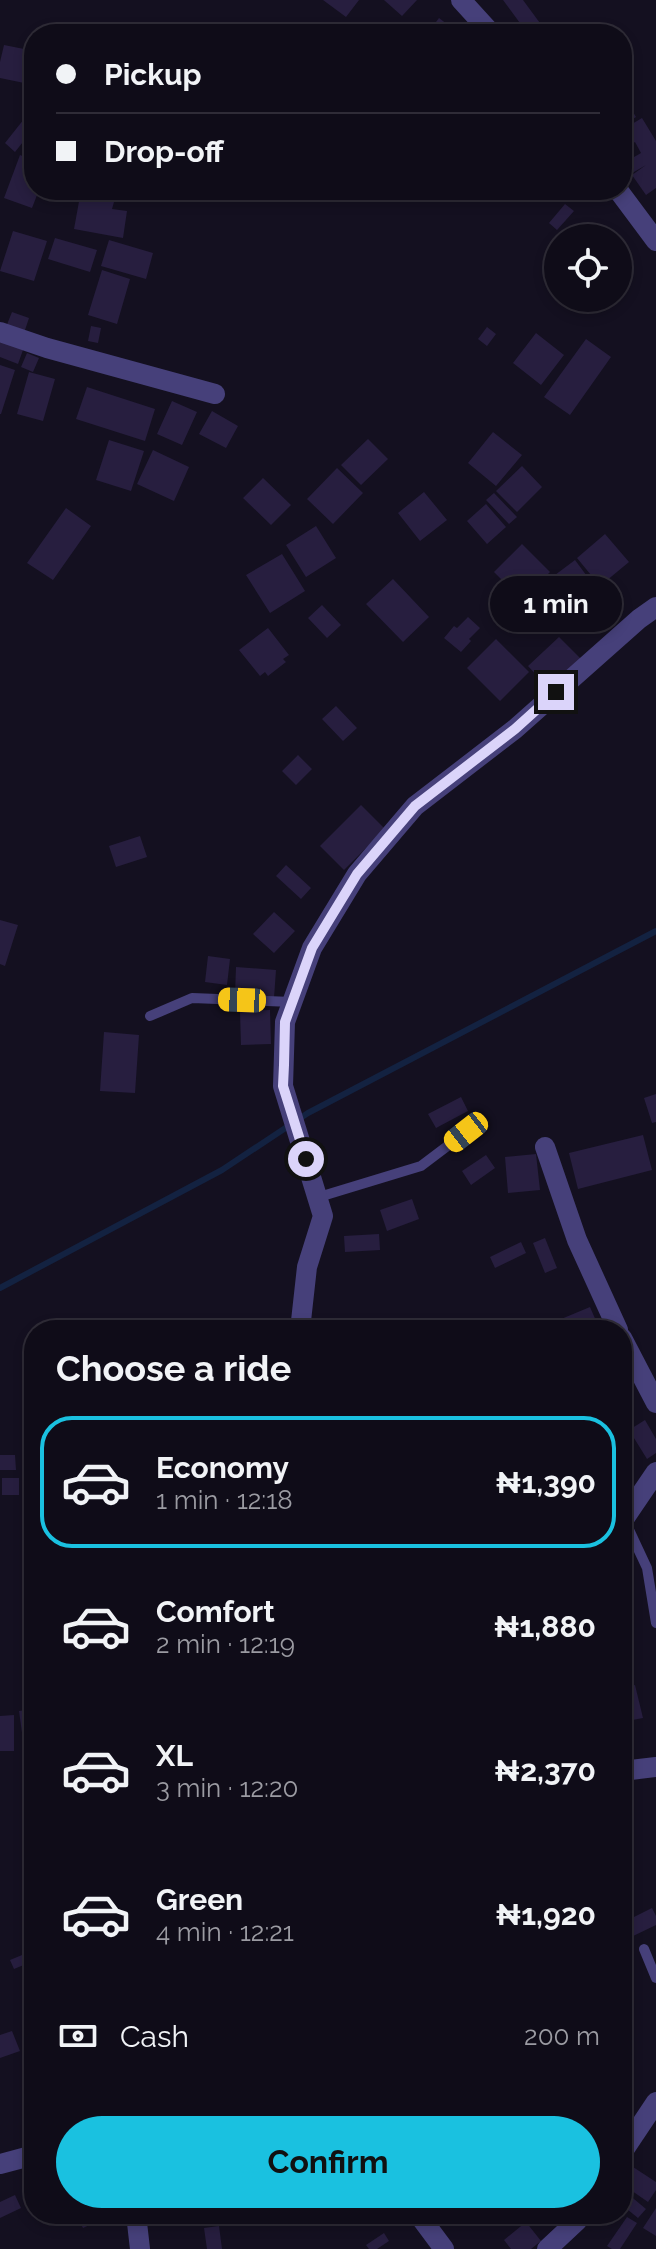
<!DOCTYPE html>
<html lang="en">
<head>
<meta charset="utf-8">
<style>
	:root { --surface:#0f0c18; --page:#1d1a25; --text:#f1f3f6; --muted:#9b9ba2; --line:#2f2c37; --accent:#1ac1e0 }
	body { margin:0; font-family:Raleway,sans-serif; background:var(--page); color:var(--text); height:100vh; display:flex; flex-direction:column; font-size:30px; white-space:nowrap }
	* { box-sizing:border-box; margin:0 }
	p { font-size:26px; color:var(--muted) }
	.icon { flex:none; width:44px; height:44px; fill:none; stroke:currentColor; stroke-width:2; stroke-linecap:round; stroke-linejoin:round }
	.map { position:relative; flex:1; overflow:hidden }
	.drawer { position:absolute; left:24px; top:1320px; width:608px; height:904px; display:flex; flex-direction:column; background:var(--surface); border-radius:32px; box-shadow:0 4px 12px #0003,0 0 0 2px var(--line) }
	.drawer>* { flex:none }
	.banner { position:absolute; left:24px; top:24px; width:608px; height:176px; border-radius:32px; box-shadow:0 4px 12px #0003,0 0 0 2px var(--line); display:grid; align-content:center; height:176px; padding:0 32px; background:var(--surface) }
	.fabs { position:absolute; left:544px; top:224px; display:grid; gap:16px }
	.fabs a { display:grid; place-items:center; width:88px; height:88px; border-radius:50%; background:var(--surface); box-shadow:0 4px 12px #0003,0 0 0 2px var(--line); font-size:40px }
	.end { position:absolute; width:36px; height:36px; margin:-18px; border:10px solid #dbd4fa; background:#111; box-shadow:0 0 0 4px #111 }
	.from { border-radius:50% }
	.bubble { position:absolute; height:56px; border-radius:28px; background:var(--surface); box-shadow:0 4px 12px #0003,0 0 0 2px var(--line); font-size:26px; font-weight:700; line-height:56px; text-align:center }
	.car { position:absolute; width:24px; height:48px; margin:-24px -12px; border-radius:10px; box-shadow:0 0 6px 2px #0007; background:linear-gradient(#f5c518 24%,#345 0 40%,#f5c518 0 76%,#345 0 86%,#f5c518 0) }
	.banner b { display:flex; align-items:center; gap:28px; height:76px; font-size:30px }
	.banner b+b { border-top:2px solid var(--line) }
	.banner i { width:20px; height:20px; background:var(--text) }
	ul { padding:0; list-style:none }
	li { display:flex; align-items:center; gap:24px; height:132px; margin:0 16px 12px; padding:0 16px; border:4px solid transparent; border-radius:32px }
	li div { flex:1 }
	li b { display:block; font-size:30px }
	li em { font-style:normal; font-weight:700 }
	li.current { border-color:var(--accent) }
	li>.icon { width:72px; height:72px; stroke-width:1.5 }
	h2 { padding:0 32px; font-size:36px; line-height:96px }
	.pay { display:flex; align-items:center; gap:20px; height:88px; padding:0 32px; font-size:30px }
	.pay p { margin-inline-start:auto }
	.action { display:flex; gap:16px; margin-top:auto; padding:16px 32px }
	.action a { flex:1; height:92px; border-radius:48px; background:var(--accent); color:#111; font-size:32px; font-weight:700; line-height:92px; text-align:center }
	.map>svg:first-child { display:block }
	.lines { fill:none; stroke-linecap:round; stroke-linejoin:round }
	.stream { stroke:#132241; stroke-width:6 }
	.building { fill:#271e3f }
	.service { stroke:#46407a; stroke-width:10 }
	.minor { stroke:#46407a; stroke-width:20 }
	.route { stroke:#dbd4fa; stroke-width:10 }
</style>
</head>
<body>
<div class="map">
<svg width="656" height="2249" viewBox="0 0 656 2249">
	<rect width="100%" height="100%" fill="#141020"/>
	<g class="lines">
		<path class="stream" d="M0,1288L222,1170L308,1113L656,931"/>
	</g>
	<path class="building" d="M323,0H359L346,17Z
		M384,0H417L402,16Z
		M503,0H523L548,34H528Z
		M439,18L460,34H427Z
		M4,45L34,51V85L0,78V62Z
		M622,94L636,117L622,126Z
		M642,118L656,141V188L646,195L632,175L646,165L627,176L622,167V164L641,153L635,142L622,150V130Z
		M24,119L34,128L15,152L5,143Z
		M20,155L34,161V190H39L32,208L4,198Z
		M80,196L114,202L112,209L127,211L123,238L74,229Z
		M565,204L574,211L557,230L549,223Z
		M13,231L47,241L34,281L0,271Z
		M55,238L97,250L90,272L48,259Z
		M109,240L153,253L146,279L101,266Z
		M102,270L130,279L117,324L88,315Z
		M12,312L29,318L24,333L6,327Z
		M91,326L101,328L98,343L88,341Z
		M487,327L496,334L487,346L478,339Z
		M536,333L564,355L541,385L513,363Z
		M586,339L611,357L570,415L544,397Z
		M0,341L23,350L18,364L0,357Z
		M27,353L39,358L33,372L21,367Z
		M0,365L15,370L1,414H0Z
		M29,372L55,379L43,421L17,414Z
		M87,387L155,409L145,441L76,419Z
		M172,401L197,412L182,445L157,434Z
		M212,411L238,426L226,448L199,434Z
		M493,432L522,455L496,486L468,463Z
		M368,439L388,459L361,485L341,465Z
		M109,440L144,451L131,491L96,480Z
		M153,450L189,467L174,501L137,484Z
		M522,466L542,487L517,512L496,491Z
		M337,468L363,493L333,524L307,499Z
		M263,478L291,505L271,525L243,498Z
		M424,492L447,520L420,541L398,513Z
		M494,493L517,517L509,524L486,500Z
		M486,504L506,527L487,544L467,521Z
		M66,508L91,526L53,580L27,563Z
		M316,526L336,558L306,577L286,545Z
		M605,534L629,562L600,586L577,558Z
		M522,544L550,572L522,600L494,572Z
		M282,554L305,591L270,613L246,575Z
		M575,560L595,587L567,607L547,581Z
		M393,579L429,617L403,642L366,604Z
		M322,605L341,625L327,638L308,618Z
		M468,617L480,628L469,639L471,641L461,652L444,638L454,626L457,628Z
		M268,628L289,655L283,659L286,662L268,676L265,672L260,676L239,650Z
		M559,637L583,661L551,691L528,666Z
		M496,639L529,672L500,701L467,668Z
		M336,706L357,728L343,741L322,719Z
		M298,755L312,769L296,785L282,771Z
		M361,805L385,829L344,870L320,846Z
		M140,836L147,857L116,867L109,846Z
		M286,865L311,888L301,899L276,876Z
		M274,912L295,931L274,953L253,934Z
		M0,920L18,925L5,966L0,964Z
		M208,956L230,959L227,985L205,982Z
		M236,967L276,970L274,998L235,995Z
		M270,1010L271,1044L241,1045L240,1011Z
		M104,1032L139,1035L135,1093L100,1091Z
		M656,1094V1122L652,1123L644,1098Z
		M461,1097L468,1111L436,1128L428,1114Z
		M643,1135L652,1170L578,1189L569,1153Z
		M536,1154L540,1190L508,1193L505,1157Z
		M486,1155L495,1168L471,1185L462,1171Z
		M412,1199L419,1219L387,1231L380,1210Z
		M379,1234L380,1250L345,1252L344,1236Z
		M545,1238L557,1268L545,1273L533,1243Z
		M521,1242L526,1253L495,1268L490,1257Z
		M590,1307L600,1330H557L554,1322Z
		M210,1322L240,1325L239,1330H209Z
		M645,1420L656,1439V1453L647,1459L629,1430Z
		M0,1455H15L16,1470H0Z
		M2,1478H19V1495H2Z
		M635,1685L643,1718L622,1722V1689Z
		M34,1709V1745L24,1747L19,1711Z
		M14,1715V1751H0V1716Z
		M652,1908L656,1916V1925L629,1938L622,1923Z
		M27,1953L31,1962L14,1969L10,1960Z
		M12,2031L20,2051L0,2058V2035Z
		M633,2167L656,2182V2190L648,2202L622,2184Z
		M622,2189L646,2209L638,2218L622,2205Z
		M15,2195L21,2208L0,2218V2202Z
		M656,2208V2236L643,2228Z
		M76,2214H94L98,2221L83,2228Z
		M627,2217L637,2223L620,2249H612L607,2246Z
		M526,2222L541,2241L531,2249H511L504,2240Z
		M219,2226L222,2249H207L204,2228Z
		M384,2233L389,2241L377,2249H369L366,2245Z"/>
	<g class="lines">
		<path class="service" d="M150,1016L192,998L292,1002
			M319,1197L421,1166L466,1132
			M624,1519L647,1568L656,1623
			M644,1949L656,1978"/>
		<path class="minor" d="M461,0L492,34
			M618,190L656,241
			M0,332L47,348L215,394
			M545,1147L577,1240L618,1330
			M300,1330L307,1267L323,1216L283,1086L285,1022L312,948L357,874L415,806L515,729L639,619L656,607
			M622,1338L656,1403
			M622,1519H624L656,1472
			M622,1771L656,1767
			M622,2153L656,2102
			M0,2164L34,2155
			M136,2214L140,2249
			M418,2214L444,2249
			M547,2249L577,2221L582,2214"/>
	</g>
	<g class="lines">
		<path class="route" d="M306,1159L283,1086L284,1065L285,1022L312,948L357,874L415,806L515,729L556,692"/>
	</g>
</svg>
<div class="fabs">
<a><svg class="icon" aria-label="locate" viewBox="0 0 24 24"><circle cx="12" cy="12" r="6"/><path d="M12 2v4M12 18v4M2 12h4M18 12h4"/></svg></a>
</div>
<i class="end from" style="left:306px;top:1159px"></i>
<i class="end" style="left:556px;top:692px"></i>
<div class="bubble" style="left:490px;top:576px;width:132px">1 min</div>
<i class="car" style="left:242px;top:1000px;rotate:272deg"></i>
<i class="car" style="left:466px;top:1132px;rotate:232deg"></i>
<div class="banner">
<b><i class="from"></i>Pickup</b>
<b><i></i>Drop-off</b>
</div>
<section class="drawer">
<h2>Choose a ride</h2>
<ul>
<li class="current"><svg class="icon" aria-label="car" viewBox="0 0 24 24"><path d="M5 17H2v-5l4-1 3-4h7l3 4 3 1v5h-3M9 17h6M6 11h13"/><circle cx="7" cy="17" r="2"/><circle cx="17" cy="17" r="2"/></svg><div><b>Economy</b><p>1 min · 12:18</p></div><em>₦1,390</em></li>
<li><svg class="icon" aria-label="car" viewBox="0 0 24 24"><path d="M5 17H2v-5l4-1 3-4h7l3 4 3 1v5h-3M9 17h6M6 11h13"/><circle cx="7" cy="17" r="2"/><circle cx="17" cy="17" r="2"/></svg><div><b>Comfort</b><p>2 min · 12:19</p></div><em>₦1,880</em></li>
<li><svg class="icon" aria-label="car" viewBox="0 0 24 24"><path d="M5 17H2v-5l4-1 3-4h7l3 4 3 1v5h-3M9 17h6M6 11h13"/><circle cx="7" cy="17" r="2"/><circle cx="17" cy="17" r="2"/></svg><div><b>XL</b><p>3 min · 12:20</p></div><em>₦2,370</em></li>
<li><svg class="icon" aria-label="car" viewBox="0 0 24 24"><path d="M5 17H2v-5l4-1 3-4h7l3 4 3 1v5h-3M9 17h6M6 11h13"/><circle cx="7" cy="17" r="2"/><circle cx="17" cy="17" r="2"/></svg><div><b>Green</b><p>4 min · 12:21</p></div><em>₦1,920</em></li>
</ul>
<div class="pay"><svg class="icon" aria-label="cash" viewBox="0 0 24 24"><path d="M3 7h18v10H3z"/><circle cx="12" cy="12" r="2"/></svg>Cash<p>200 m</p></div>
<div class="action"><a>Confirm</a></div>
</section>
</div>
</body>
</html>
